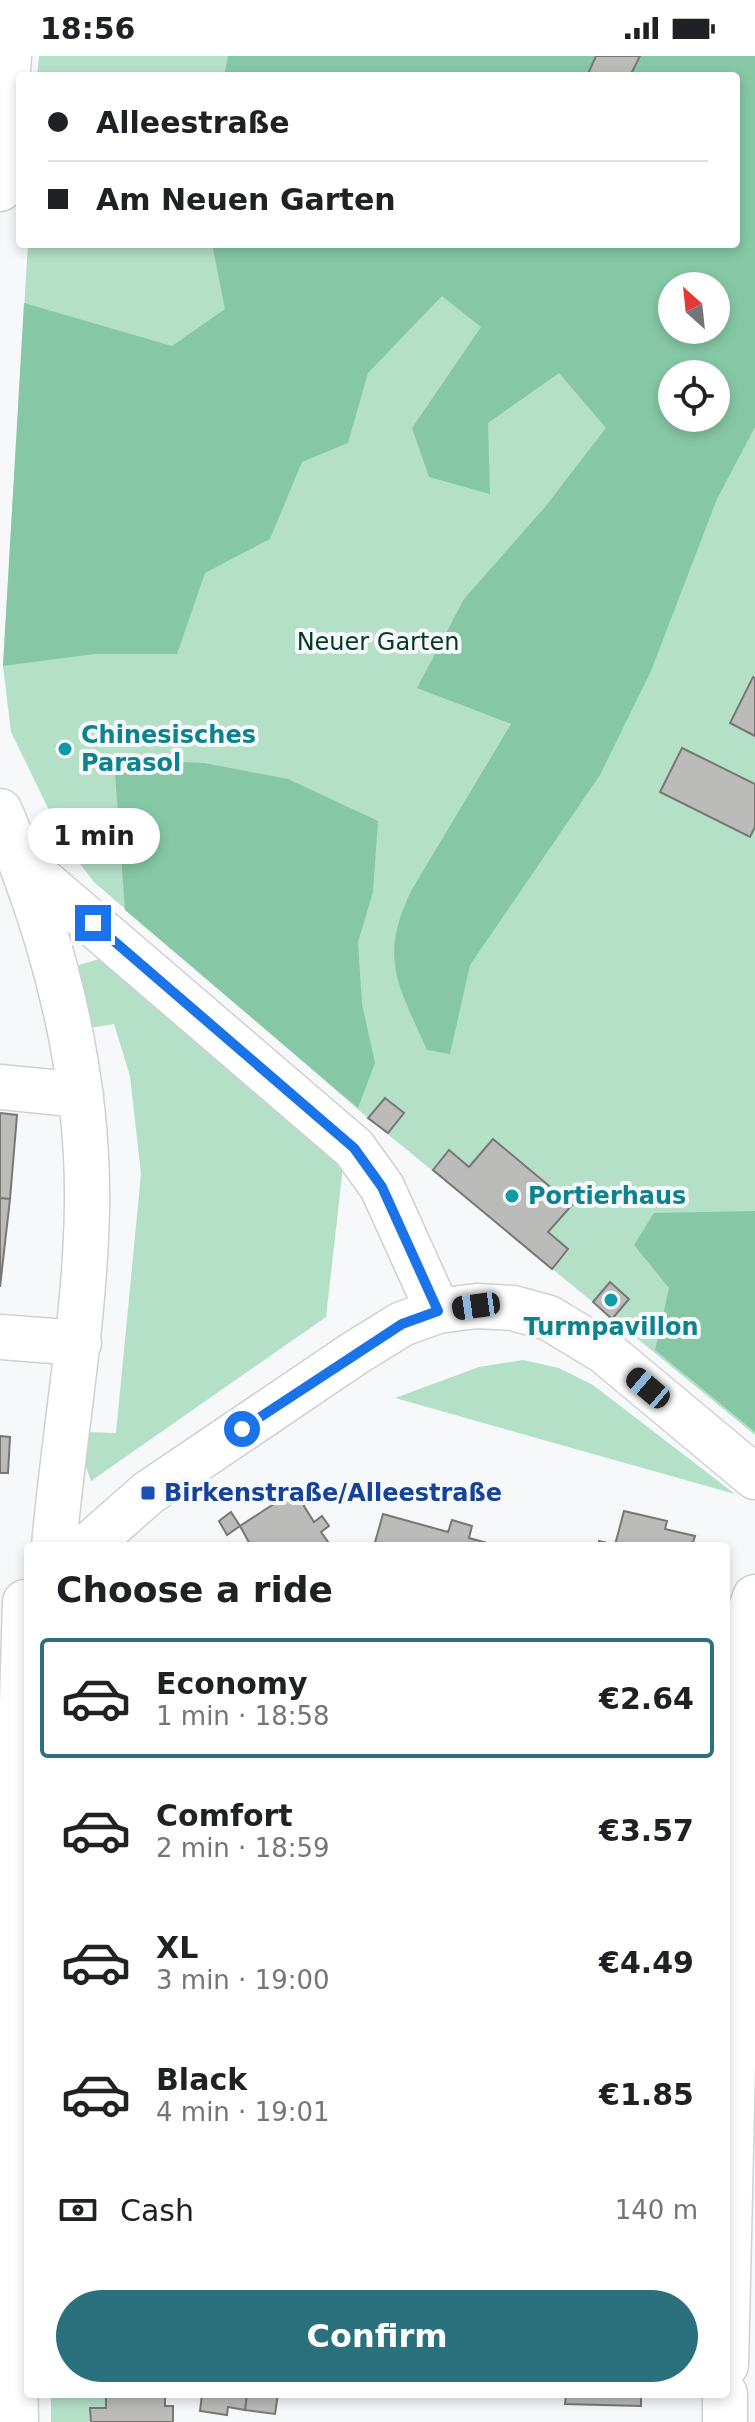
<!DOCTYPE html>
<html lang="en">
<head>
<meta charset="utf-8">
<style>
	:root { --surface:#fff; --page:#f2f2f2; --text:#202124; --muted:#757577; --line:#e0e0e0; --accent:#2a707d }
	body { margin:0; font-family:"DejaVu Sans",sans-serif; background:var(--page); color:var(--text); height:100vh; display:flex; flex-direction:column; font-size:30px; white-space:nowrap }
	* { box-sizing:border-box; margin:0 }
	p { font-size:26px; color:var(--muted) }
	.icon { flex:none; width:44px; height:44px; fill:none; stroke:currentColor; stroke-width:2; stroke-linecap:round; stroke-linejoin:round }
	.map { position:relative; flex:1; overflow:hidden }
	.drawer { position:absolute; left:24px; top:1486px; width:706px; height:856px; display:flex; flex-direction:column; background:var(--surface); border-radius:8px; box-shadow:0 4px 12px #0003 }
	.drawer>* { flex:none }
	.top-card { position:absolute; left:16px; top:16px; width:724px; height:176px; border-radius:8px; box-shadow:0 4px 12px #0003; display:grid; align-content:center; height:176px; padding:0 32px; background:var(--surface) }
	.needle { width:52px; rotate:333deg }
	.fabs { position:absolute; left:658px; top:216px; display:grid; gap:16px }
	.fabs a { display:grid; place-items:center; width:72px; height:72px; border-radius:50%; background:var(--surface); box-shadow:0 4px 12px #0003; font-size:40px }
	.end { position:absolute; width:36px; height:36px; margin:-18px; border:10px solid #1a73e8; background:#fff; box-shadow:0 0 0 4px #fff }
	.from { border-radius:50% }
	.bubble { position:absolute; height:56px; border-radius:28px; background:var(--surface); box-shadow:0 4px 12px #0003; font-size:26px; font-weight:800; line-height:56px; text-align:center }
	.car { position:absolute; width:24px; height:48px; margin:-24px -12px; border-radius:10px; box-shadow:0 0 6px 2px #0007; background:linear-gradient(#222 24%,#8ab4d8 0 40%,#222 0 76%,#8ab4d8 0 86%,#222 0) }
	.top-card b { display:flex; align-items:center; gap:28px; height:76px; font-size:30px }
	.top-card b+b { border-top:2px solid var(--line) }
	.top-card i { width:20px; height:20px; background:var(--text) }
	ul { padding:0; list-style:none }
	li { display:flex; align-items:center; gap:24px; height:120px; margin:0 16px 12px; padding:0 16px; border:4px solid transparent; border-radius:8px }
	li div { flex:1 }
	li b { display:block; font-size:30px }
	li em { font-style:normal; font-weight:800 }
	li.current { border-color:var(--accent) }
	li>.icon { width:72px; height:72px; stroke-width:1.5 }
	h2 { padding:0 32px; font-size:36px; line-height:96px }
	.pay { display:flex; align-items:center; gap:20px; height:88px; padding:0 32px; font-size:30px }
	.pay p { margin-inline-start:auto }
	.cta { display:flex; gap:16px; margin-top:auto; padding:16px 32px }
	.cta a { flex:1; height:92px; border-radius:48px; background:var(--accent); color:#fff; font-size:32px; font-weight:800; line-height:92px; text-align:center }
	.status { display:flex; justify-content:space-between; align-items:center; height:56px; padding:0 40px; background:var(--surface); direction:ltr }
	.status svg { height:22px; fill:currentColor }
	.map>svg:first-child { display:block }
	.green { fill:#b4e0c8; fill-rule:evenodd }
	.forest { fill:#86c8a5; fill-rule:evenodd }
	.building { fill:#bbbbba; stroke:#787776; stroke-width:2 }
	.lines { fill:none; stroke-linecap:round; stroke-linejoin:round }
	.minor-casing { stroke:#cfd0d1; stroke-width:47 }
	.minor { stroke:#fff; stroke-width:44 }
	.route { stroke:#1a73e8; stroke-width:10 }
	.culture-dot { fill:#0f9aa8; stroke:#f7f8f9; stroke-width:3 }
	.transit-dot { fill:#1a4fb4; stroke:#f7f8f9; stroke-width:3 }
	.labels { text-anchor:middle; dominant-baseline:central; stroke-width:8; stroke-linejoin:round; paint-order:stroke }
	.park-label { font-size:24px; fill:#013b25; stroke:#f7f8f9 }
	.culture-label { font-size:24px; font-weight:bold; fill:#0d838f; stroke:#f7f8f9; text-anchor:start }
	.transit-label { font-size:24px; font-weight:bold; fill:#164399; stroke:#f7f8f9; text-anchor:start }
</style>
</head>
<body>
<div class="status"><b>18:56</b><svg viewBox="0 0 49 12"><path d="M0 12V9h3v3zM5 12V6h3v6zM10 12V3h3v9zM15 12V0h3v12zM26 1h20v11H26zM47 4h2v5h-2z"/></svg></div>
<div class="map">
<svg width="755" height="2366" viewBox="0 0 755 2366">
	<rect width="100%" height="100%" fill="#f7f8f9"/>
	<path class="green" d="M39,0H755V1379L368,1062L94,826L67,791L11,676L3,610L28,188H736V20H37ZM672,230H716V274H672ZM672,318H716V362H672Z
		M99,903L344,1102L326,1261L91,1425L83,1402L85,1376L116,1377L141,1118L130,1020L114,968L84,973L76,910Z
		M523,1304L559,1312L593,1329L735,1438L395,1342L479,1311Z
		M51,2338H106V2352H91V2366H51Z"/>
	<path class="forest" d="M228,0H755V371L717,443L651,615L600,719L470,909L450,998L427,994C399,930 378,904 411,835L511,668L417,632L464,543L545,451L606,372L559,317L488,367L490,438L429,421L412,372L481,271L442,240L368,317L348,387L302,406L270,483L205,517L177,598H94L3,610L24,247L172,290L225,253L212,188H736V20H224ZM672,230H716V274H672ZM672,318H716V362H672Z
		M114,703L204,707L288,723L378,765L373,836L358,886L362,948L375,1007L358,1052L125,854Z
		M755,1155V1376L655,1294L669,1232L634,1189L654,1157Z"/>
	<path class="building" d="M596,0H640L630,20H587Z
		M753,621L755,622V680L730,667Z
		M682,692L755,728V771L750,781L660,736Z
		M385,1042L404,1057L388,1077L368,1062Z
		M0,1057L17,1059L10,1143L0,1142Z
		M493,1083L572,1149L548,1176L568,1193L552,1213L433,1114L449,1094L469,1111Z
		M0,1142L10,1143L0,1231Z
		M610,1226L629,1243L612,1263L593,1246Z
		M0,1380L10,1381L8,1417H0Z
		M286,1440L290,1446V1442L305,1445L304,1450L314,1466L322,1460L329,1470L321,1476L331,1490H251L240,1470Z
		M624,1455L667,1465L665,1473L695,1480L692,1490H598L599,1485L615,1489Z
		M231,1456L240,1470L227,1479L219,1465Z
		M383,1458L448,1476L452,1464L472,1470L469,1482L498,1490H374Z
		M106,2338H165V2350H173V2366H91L90,2352H106Z
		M202,2338H247L245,2354L228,2351L227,2359L200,2355Z
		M247,2338H278L275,2358L245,2354Z
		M566,2338H641V2350L565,2348Z"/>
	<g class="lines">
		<defs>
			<path id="minor" d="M0,133L9,0
				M0,755C53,879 89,1014 87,1151C85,1265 64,1377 54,1490
				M23,808L354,1092L382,1131L438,1255
				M0,1031L81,1039
				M0,1281L79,1287
				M88,1490L148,1437L355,1297L402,1268L438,1255L476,1250L513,1252L549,1262L605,1296L755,1421
				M726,2309L743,1575L755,1541
				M16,2366L10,2054L25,1546
				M725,2366V2338"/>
		</defs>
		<use href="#minor" class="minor-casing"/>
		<use href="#minor" class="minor"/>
	</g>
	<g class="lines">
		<path class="route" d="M93,867L354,1092L382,1131L438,1255L402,1268L242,1373"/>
	</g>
	<g class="culture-dot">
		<circle cx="65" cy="693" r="8"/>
		<circle cx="512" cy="1140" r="8"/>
		<circle cx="611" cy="1244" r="8"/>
	</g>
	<rect class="transit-dot" x="140" y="1429" width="16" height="16" rx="4"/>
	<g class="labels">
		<g class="park-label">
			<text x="378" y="586">Neuer Garten</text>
		</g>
		<g class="culture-label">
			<text x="81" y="679">Chinesisches<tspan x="81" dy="28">Parasol</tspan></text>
			<text x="528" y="1140">Portierhaus</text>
			<text x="611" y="1271" text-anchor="middle">Turmpavillon</text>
		</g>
		<g class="transit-label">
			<text x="164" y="1437">Birkenstraße/Alleestraße</text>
		</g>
	</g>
</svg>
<div class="fabs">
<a><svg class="needle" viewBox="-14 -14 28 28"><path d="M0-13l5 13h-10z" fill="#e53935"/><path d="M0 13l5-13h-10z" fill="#757577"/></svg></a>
<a><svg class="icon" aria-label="locate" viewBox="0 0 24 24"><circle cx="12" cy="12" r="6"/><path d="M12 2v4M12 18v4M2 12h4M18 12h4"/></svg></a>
</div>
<i class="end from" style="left:242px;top:1373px"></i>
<i class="end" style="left:93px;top:867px"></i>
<div class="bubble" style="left:28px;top:752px;width:132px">1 min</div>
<i class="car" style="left:476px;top:1250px;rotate:262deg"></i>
<i class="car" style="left:648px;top:1332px;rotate:310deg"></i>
<div class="top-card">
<b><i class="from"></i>Alleestraße</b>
<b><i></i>Am Neuen Garten</b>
</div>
<section class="drawer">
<h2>Choose a ride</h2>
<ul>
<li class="current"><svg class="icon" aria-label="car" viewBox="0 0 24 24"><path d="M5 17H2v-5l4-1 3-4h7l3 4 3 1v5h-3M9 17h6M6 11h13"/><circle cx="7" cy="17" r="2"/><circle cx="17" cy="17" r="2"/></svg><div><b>Economy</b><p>1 min · 18:58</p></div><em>€2.64</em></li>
<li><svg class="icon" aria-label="car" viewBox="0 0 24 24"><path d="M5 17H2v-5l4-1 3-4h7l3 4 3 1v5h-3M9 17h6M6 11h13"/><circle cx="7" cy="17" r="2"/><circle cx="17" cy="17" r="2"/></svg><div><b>Comfort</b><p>2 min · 18:59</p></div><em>€3.57</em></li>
<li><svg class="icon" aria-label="car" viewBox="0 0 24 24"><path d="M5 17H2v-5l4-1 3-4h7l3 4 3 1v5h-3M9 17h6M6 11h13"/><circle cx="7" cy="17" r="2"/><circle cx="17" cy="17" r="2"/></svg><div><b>XL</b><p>3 min · 19:00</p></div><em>€4.49</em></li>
<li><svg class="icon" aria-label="car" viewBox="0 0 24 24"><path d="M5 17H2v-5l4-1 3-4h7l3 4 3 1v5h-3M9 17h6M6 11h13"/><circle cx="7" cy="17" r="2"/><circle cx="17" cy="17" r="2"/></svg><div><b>Black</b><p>4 min · 19:01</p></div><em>€1.85</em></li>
</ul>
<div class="pay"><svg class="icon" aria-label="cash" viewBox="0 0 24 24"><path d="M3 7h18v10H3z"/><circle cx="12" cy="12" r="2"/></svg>Cash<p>140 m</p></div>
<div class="cta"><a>Confirm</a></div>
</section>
</div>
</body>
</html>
